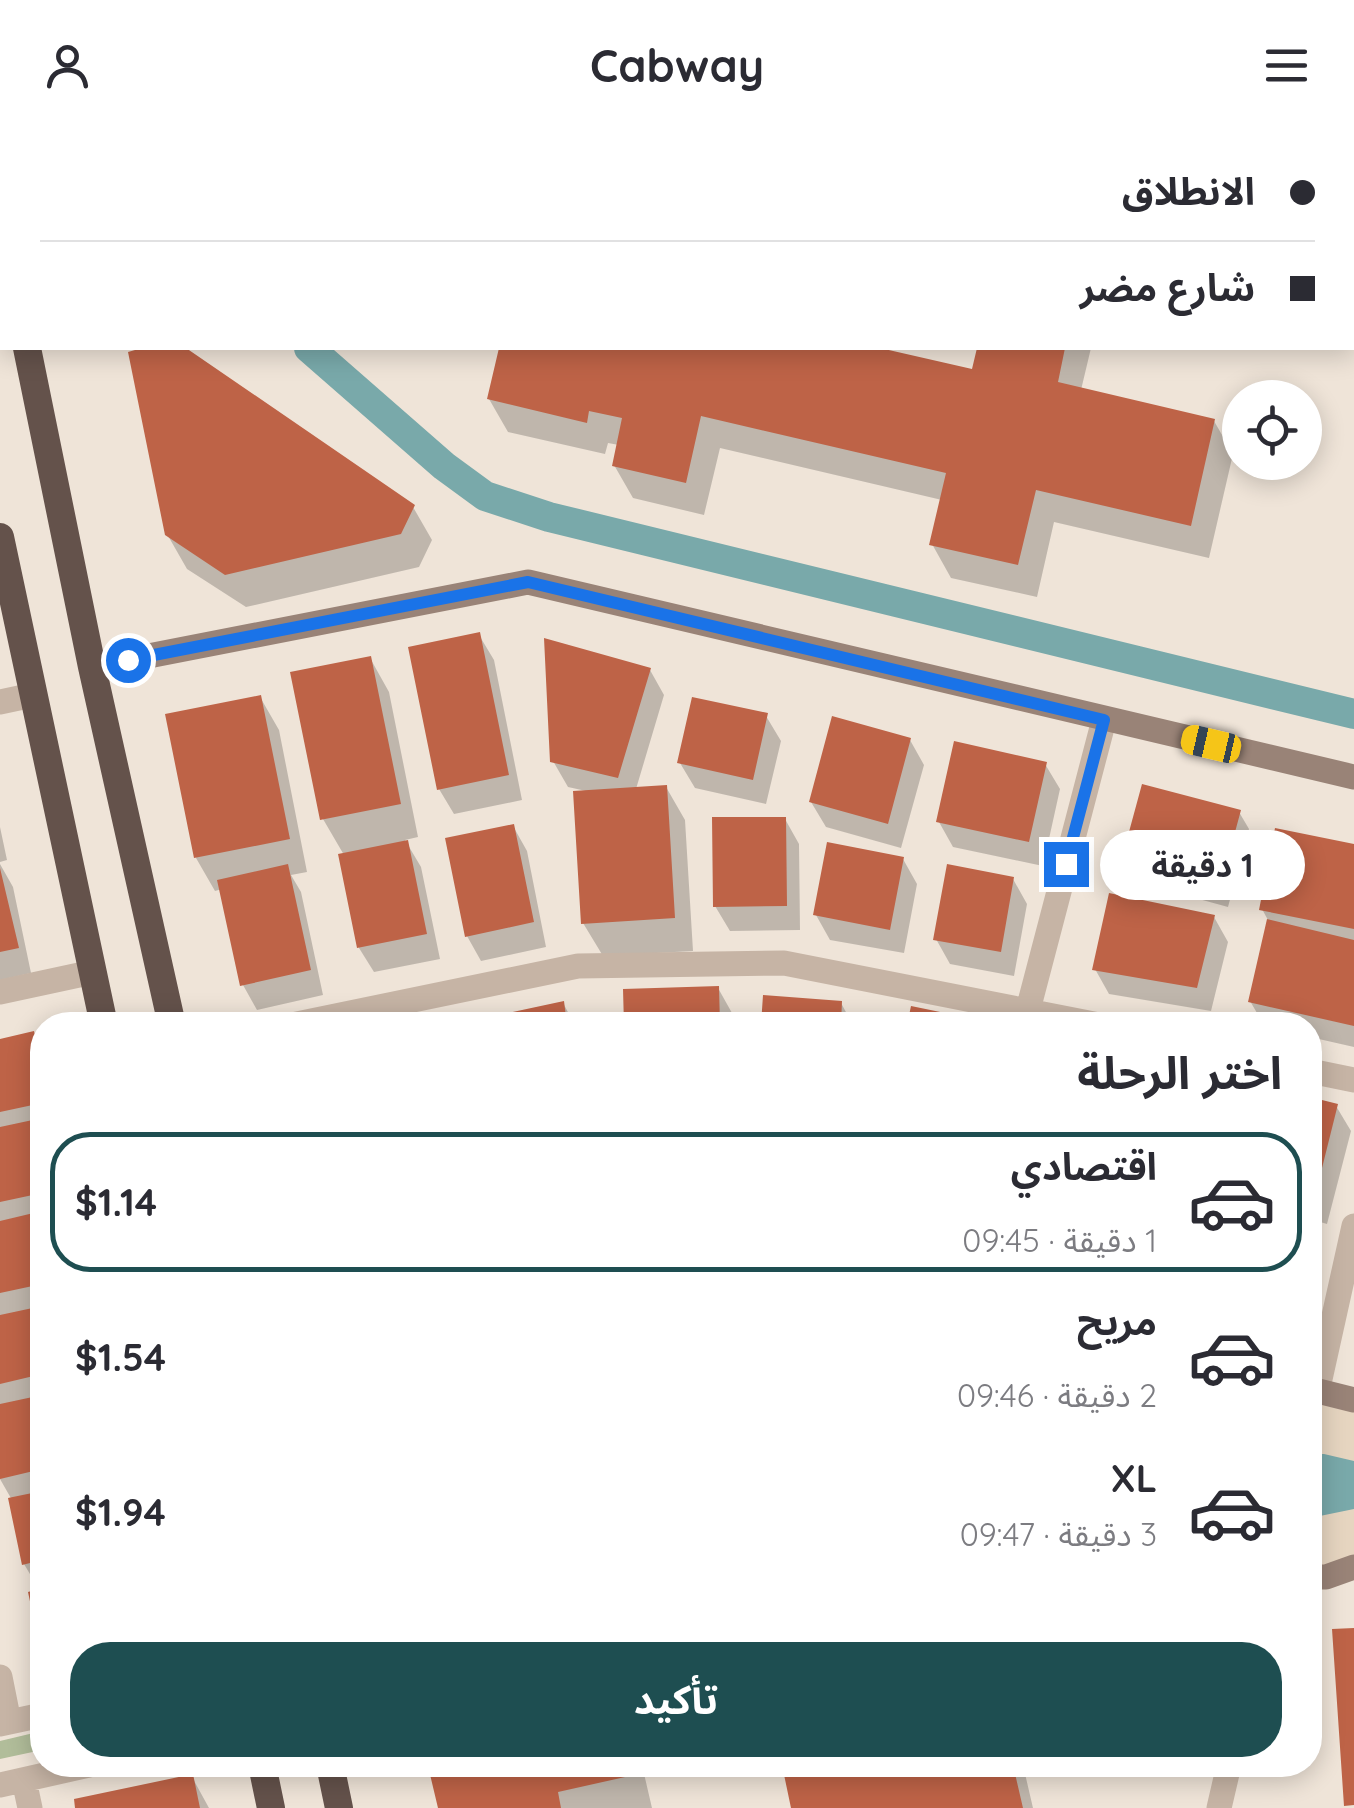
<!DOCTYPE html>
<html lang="ar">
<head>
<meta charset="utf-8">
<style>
	:root { --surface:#fff; --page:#f7f7f7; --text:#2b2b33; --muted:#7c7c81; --line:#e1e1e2; --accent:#1e4e51 }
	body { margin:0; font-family:Quicksand,"Noto Sans Arabic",sans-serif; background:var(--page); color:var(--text); direction:rtl; height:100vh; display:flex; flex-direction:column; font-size:38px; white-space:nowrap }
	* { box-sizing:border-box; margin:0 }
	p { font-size:32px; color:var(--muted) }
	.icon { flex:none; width:55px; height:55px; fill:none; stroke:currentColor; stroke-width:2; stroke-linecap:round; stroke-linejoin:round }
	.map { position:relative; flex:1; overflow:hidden; direction:ltr }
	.drawer { position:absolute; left:30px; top:882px; width:1292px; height:765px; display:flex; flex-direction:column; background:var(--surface); border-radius:40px; box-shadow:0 5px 25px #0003; direction:rtl }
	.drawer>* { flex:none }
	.hud { position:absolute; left:0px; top:0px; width:1355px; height:220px; box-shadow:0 5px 25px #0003; direction:rtl; display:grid; align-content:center; height:220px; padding:0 40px; background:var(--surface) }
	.fabs { position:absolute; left:1222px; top:250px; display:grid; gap:20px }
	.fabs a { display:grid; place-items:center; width:100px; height:100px; border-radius:50%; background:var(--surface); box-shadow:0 5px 25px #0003; font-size:50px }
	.end { position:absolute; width:45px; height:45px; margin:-22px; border:12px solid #1a73e8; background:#fff; box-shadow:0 0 0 5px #fff }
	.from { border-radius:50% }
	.bubble { position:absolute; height:70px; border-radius:35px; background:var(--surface); box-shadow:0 5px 25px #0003; font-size:32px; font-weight:700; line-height:70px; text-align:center; direction:rtl }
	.car { position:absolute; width:30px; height:60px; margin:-30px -15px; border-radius:12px; box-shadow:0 0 8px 2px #0007; background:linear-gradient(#f5c518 24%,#345 0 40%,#f5c518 0 76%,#345 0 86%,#f5c518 0) }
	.hud b { display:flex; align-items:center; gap:35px; height:95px; font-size:38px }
	.hud b+b { border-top:2px solid var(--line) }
	.hud i { width:25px; height:25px; background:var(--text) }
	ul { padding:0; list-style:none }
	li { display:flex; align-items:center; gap:30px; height:140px; margin:0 20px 15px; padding:0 20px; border:5px solid transparent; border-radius:40px }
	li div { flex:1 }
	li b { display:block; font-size:38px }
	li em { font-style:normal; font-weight:700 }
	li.selected { border-color:var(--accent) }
	li>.icon { width:90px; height:90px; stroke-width:1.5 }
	h2 { padding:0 40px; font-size:45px; line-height:120px }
	.button { display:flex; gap:20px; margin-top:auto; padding:20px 40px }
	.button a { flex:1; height:115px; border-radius:40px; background:var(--accent); color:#fff; font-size:40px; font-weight:700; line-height:115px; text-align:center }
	header { display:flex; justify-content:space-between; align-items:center; height:130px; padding:0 40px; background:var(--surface); font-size:45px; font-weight:700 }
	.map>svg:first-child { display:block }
	.green { fill:#b1bd9a }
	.plaza { fill:#e6d5c0 }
	.water { fill:#79a9aa }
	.shadow { fill:#0003 }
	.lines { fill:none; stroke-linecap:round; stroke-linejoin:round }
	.canal { stroke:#79a9aa; stroke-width:30 }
	.building { fill:#be6347 }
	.minor { stroke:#c6b4a5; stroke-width:25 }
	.secondary { stroke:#998377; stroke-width:25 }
	.trunk { stroke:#64524b; stroke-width:28 }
	.route { stroke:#1a73e8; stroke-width:12 }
</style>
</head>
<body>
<header><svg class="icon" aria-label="menu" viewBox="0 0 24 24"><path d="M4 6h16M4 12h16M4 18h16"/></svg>Cabway<svg class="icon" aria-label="person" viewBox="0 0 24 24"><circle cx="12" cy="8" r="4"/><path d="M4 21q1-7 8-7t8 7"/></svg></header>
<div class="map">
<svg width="1354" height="1678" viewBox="0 0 1354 1678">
	<rect width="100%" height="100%" fill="#efe4d8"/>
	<path class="green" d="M42,1601V1620L0,1629V1611Z"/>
	<path class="plaza" d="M1310,1259L1354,1270V1436L1310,1447Z"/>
	<path class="water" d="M1310,1324H1324L1354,1331V1379L1310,1388Z"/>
	<path class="shadow" d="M151,218H182L413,377L432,410L419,437L246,477L187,439L167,404L131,223Z
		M501,218H869L974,242L980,218H1091L1081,260L1214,291L1233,324L1209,428L1054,392L1037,467L951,448L932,414L942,370L720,318L704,385L633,368L614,335L619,315L608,313L605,324L508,302L489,269Z
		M479,505L494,530L522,670L454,684L439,659Z
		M370,528L389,562L418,707L405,710L421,737L440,829L374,842L359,818L344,725L323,689Z
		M650,540L664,565L636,659L666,657L685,690L693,821L603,826L583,793L586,661L568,657L553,631Z
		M260,567L279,600L307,742L291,745L301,762L323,865L257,880L243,855L222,759L215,761L196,728Z
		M766,586L781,611L766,674L695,658L680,633Z
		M910,610L924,635L901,718L826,697L811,672Z
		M1045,634L1060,659L1043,736L953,717L939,692Z
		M1239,682L1249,699L1228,777L1133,751L1123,734Z
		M785,689L799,714L800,800L730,801L715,776Z
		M513,696L527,721L546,817L481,831L467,806Z
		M0,697L7,730L0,732Z
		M1354,717V917L1310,907V895H1264L1250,871L1269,792L1262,779Z
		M903,729L917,754L904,823L830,810L816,785Z
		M0,734L13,757L31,843L0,850Z
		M1013,749L1027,774L1014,846L950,834L936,809Z
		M1214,787L1228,812L1211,881L1109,864L1095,839Z
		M718,858L732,883V895H626Z
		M563,873L575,895H474Z
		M841,873L853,895H763Z
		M33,904L42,920V1519L30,1464L40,1461L24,1434L12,1370L0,1349V911Z
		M1310,970L1336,976L1351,1001L1327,1094L1310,1089Z
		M1310,1115L1318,1130L1310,1167Z
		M445,1635H642L652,1678H440L431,1638Z
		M784,1635H1023L1033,1678H794Z
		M192,1647L209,1678H78Z"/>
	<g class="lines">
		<path class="canal" d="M78,0L80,2
			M309,218L444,336L485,366L549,387L1354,584"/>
	</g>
	<path class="building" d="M142,218H186L415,375L401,404L225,445L165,405L128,222Z
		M499,218H880L972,239L977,218H1065L1058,252L1215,289L1191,396L1036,360L1018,435L929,415L946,343L701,286L686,353L612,336L622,288L589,281L587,293L487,269Z
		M480,502L509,645L437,660L408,517Z
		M544,508L651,538L618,648L550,632Z
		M371,526L401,674L320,690L290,542Z
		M261,565L290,709L194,728L165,584Z
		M692,567L768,583L753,650L677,633Z
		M832,586L911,608L888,694L809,672Z
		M954,611L1047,632L1029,712L936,692Z
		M1142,654L1241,680L1219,761L1120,735Z
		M667,655L675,788L581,794L573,661Z
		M712,687H786L787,776L713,777Z
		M514,694L534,792L465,807L445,708Z
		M1275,698L1354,714V799L1259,780Z
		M408,710L427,804L357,818L338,724Z
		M827,712L904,727L890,800L813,785Z
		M288,734L311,840L240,856L217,750Z
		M947,734L1014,747L1001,822L933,810Z
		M0,738L19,818L0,822Z
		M1109,763L1215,785L1197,858L1092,840Z
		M1267,789L1354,810V896L1248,872Z
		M719,856L720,895H624L623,859Z
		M763,865L842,871L841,895H761Z
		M564,871L567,895H471V891Z
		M911,876L984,891L983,895H907Z
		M34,901L42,939V973L0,982V909Z
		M1310,967L1338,974L1314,1070L1310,1069Z
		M42,988V1063L0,1072V997Z
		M42,1081V1154L0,1163V1091Z
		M42,1176V1244L0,1254V1185Z
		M42,1265V1339L0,1349V1274Z
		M42,1361V1430L22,1435L8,1368Z
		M42,1458V1523H41L28,1462Z
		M1354,1498V1675L1344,1676L1332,1499Z
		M632,1635L634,1645L558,1662L561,1678H438L428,1636Z
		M782,1635H1013L1023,1678H791Z
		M193,1644L200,1678H75L74,1669Z"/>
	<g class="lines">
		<path class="minor" d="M1315,0L1327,2
			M1352,8H1354
			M0,572L33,565
			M0,862L93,842
			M292,895L578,836L784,833L1099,895
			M1024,895L1104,590
			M1310,941L1354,950
			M1318,1258L1354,1096
			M0,1547L9,1592
			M0,1594L42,1585
			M24,1650L30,1678
			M0,1655L89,1635
			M1219,1678L1229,1635"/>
		<path class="secondary" d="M92,537L528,452L1354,647
			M1310,1259L1354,1270
			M1310,1447H1326L1354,1437"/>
		<path class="trunk" d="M0,85L2,98
			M27,218L92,537L172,895
			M0,407L104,895
			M262,1635L271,1678
			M330,1635L339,1678"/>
	</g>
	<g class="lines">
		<path class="route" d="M128,530L528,452L1104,590L1066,734"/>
	</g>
</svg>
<div class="fabs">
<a><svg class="icon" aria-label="locate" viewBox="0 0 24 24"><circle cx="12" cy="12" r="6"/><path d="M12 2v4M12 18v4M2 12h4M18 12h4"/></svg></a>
</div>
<i class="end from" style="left:128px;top:530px"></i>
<i class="end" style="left:1066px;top:734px"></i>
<div class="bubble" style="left:1100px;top:700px;width:205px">1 دقيقة</div>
<i class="car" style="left:1211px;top:614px;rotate:283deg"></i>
<div class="hud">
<b><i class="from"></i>الانطلاق</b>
<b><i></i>شارع مضر</b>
</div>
<section class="drawer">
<h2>اختر الرحلة</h2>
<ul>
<li class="selected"><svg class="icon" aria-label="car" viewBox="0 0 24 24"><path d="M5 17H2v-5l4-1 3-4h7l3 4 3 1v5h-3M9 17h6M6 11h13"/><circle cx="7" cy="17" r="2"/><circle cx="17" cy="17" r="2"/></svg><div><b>اقتصادي</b><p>1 دقيقة · 09:45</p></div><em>$1.14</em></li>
<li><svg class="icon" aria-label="car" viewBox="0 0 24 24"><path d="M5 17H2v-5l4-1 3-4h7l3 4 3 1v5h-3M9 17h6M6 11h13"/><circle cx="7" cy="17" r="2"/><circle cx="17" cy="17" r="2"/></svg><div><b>مريح</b><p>2 دقيقة · 09:46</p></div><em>$1.54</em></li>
<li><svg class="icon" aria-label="car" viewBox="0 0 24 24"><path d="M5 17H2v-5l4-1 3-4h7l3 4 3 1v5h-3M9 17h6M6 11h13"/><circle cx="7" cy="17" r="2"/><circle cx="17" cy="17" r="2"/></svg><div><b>XL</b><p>3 دقيقة · 09:47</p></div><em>$1.94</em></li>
</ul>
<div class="button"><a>تأكيد</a></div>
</section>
</div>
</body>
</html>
